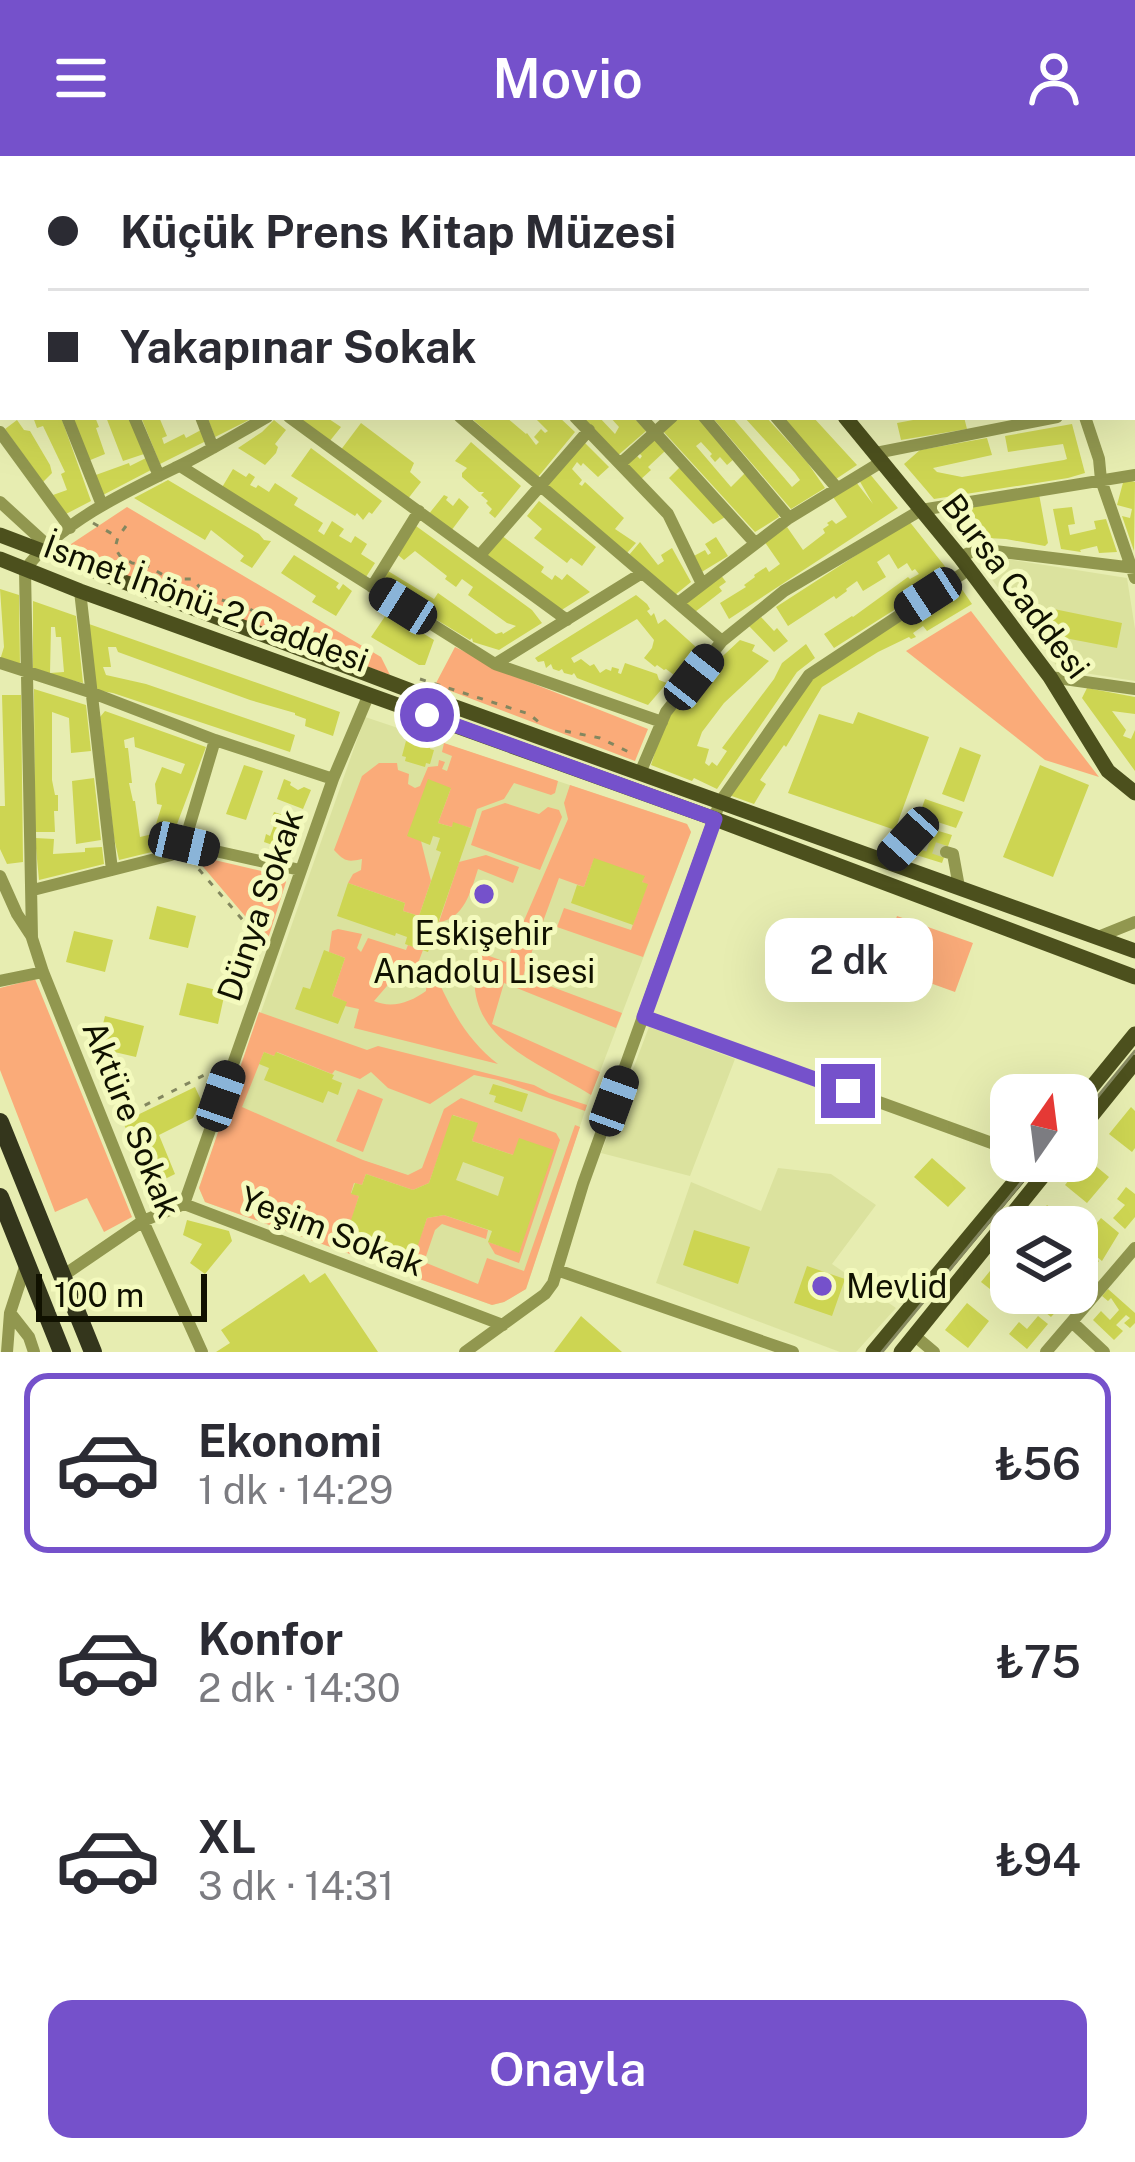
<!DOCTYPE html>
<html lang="tr">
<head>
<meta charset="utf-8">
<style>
	:root { --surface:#fff; --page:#f7f7f7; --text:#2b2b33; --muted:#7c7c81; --line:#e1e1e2; --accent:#7551cb }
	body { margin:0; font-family:"Public Sans",sans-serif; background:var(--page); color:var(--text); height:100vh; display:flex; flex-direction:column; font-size:45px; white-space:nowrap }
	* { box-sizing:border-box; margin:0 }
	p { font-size:39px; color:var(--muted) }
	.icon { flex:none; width:66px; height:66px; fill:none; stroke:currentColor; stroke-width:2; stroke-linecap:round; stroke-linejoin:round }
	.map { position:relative; height:1196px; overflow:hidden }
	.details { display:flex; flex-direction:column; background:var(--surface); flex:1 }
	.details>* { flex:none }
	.top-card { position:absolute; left:0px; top:0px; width:1137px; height:264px; box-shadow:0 12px 48px #0002; display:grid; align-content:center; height:264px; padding:0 48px; background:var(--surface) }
	.needle { width:78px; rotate:14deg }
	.buttons { position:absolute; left:990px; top:918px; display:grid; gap:24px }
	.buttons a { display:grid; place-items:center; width:108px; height:108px; border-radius:24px; background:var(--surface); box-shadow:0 12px 48px #0002; font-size:60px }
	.scale { position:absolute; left:36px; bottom:30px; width:171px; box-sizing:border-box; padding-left:12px; border:6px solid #101100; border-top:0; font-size:33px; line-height:42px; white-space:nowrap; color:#101100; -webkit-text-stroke:9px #f4fabe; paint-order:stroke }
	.end { position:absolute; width:54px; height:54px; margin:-27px; border:15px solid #7551cb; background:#fff; box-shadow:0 0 0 6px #fff }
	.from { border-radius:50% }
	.bubble { position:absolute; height:84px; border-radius:24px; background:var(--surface); box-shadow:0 12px 48px #0002; font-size:39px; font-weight:600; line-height:84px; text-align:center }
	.car { position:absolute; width:36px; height:72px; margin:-36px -18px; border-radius:15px; box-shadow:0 0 9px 3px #0007; background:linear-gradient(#222 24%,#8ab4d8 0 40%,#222 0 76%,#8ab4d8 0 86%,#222 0) }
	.top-card b { display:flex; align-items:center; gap:42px; height:114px; font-size:45px }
	.top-card b+b { border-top:3px solid var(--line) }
	.top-card i { width:30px; height:30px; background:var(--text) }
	ul { padding:21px 0 0; list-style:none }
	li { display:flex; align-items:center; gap:36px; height:180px; margin:0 24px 18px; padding:0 24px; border:6px solid transparent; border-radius:24px }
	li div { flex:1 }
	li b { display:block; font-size:45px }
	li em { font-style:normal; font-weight:600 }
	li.active { border-color:var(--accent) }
	li>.icon { width:108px; height:108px; stroke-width:1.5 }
	.action { display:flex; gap:24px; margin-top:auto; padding:24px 48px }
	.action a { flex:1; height:138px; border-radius:24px; background:var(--accent); color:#fff; font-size:48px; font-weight:600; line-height:138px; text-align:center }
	header { display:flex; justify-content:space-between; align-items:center; height:156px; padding:0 48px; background:var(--accent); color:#fff; font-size:54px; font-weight:600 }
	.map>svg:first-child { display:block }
	.built { fill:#dbe29e }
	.green { fill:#faab79 }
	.building { fill:#cdd552; fill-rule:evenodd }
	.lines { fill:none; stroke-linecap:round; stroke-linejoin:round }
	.minor-tunnel { stroke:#c7cc96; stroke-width:12; stroke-dasharray:12 6; stroke-linecap:butt }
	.path { stroke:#83875f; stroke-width:3; stroke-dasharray:6 9; stroke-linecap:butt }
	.minor { stroke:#91974f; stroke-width:12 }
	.major { stroke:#4c501d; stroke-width:15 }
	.highway { stroke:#34361c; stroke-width:18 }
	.tram { stroke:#868961; stroke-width:3 }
	.route { stroke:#7551cb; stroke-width:15 }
	.poi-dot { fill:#7551cb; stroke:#f4fabe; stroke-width:4.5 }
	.labels { text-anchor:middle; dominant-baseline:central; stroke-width:10; stroke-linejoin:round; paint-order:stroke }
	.street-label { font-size:33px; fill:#101100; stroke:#f4fabe }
	.poi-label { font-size:33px; fill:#101100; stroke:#f4fabe }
</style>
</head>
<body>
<header><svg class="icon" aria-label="menu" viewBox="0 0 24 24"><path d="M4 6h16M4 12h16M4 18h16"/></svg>Movio<svg class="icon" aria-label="person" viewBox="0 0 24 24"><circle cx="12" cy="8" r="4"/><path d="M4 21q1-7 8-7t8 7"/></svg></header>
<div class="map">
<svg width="1135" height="1196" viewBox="0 0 1135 1196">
	<rect width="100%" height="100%" fill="#e7edb1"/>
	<path class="built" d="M982,399L1127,422L1135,473V525L1059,513L979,406Z
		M365,561L687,668L691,676L585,955L526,1133L504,1146L492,1149L205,1046L199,1032Z
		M649,871L735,903L690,1020L601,997Z
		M778,1012L831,1018L876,1049L832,1108L896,1152L856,1196H840L656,1127L691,1026L761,1055Z"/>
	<path class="green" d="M127,351L381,501L390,519L59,396Z
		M971,455L1099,621L1045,604L906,495Z
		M455,491L524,524L648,573L635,605L435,529Z
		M444,587L558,625L555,637L551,639L514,627L504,643L477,653L471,672L454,667L452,671L438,667L451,632L421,685L431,725L419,760L403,755L405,747L348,727L353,718L361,714L362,703C348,706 345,706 334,694L362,620L379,607H397L398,614L409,618L408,628L415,632L420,630L428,611L438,610L439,604L445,606L442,613L447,615L452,600L442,596Z
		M570,629L687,668L691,676L643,801L557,771L564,752L631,774L647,729L642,726L644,720L594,703L584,731L559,722L523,820L622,857L616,872L504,827L492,868L600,916L591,939C532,902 457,881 478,796L506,806L568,663L564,647Z
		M505,647L539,658L548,651L559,654L562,661L540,714L471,689L482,655Z
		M193,699L283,720L286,726L267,786Z
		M486,699L519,711L513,727L478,713C471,735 464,763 439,766L459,706Z
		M897,760L973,787L955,836L880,809Z
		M338,773L362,778L357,792L361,796L368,782L406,794L408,789L423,794L417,810L406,808L374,845C392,853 411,846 426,835L427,809H431C448,847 464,882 498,908L354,872L359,853L345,850L346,846L332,840L345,802L329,796L332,775Z
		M35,823L132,1061L104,1076L87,1042L55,1056L0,914V832Z
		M259,856L367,894L378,890L534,929L549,937L587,949L585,955L498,924L474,919L430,948L388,932L371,916L360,923L335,914L332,918L277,896L274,900L264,896L242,951L363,1004L408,1019L422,1012L444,953L461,942L556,977L560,984L519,1107L495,1098L488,1086L519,1096L553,994L513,999L472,985L477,967L453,959L429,1027L413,1034L366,1018L362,1029L354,1027L351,1037L359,1040L347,1079L413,1101L427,1062L444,1059L488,1074L486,1083L442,1068L435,1074L424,1106L478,1128L487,1102L524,1115L575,969L580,971L526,1133L504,1146L492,1149L205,1046L199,1032Z
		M358,933L383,943L363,996L336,985Z"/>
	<path class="building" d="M33,261H61L91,345L66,358L53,339L67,334L61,318L65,316L43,270L37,272Z
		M71,261H95L99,271L96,272L105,298L88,305Z
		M106,261H129L144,298L123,305Z
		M141,261H159L167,280L162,282L164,288L184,278L186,282L201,274L206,285L160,308Z
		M207,261H255L215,281Z
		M295,261H326L341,271L329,286Z
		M470,261H506L526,278L527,277L536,289L539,286L534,281L541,273L545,277L548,275L534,261H559L575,276L538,321Z
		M576,261H599L615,278L619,271L610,261H633L646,275L616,301Z
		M677,261H698L734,303L727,309L720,301L715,306L710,300L712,298L701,286L696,290L731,331L746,316L775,351L779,361L755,376L662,274Z
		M712,261H732L792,331L800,324L795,317L744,261H766L807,306L825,332L791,353Z
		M781,261H813L857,309L836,323Z
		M929,261H964L967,273L901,284L897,267Z
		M17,264L24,274L30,275L50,309L52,317L43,326L5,273Z
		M274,264L286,274L275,288L278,291L276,297L265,309L238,292L262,276Z
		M361,267L414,307L410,316L421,326L407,344L340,295Z
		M1072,268L1085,317L1068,322L934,343L904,308L920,294L987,282L992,299L933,312L937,316L962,321L1064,304L1067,303L1063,288L1008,296L1005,280Z
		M653,282L665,295L648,311L651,314L640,324L625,309L636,299L640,303L642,300L637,295Z
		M471,286L521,330L495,362L489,357L492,353L486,347L488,345L481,339L484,336H479L462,321V317L467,312L455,305Z
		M584,286L609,311L598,321L583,307L581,310L577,306L572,313L582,324L579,328L582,330L585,326L624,362L615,373L636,387L626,398L545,327Z
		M311,292L382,345L372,358L369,356L363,364L357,357L355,360L291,320Z
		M146,302L151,314L101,340L93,320L129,307L130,310Z
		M680,311L727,360L713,368L669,322Z
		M233,313L246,321L249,317L255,321L250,329L256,332L258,329L269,336L275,327L298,342L294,349L323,367L318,375L324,379L332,365L344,373L339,380L351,387L355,380L367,388L361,398L375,407L366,421L221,333Z
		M869,317L898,352L729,463L720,447L746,431L744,429L755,421L754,419L766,411L769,416L780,408L764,385L787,371L803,394L825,377L823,373L829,369L827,367L832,364L836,368L847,361L833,341L856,326L873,348L859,324Z
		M1124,323L1135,326L1134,395L1122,360L1130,362L1132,353L1117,349Z
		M168,324L259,378L264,384L271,385L252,412L240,405L244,400L211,374L205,384L134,342Z
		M1039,338L1048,387L1045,390L1006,383L968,381L961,367L954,363L953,357L958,356V352Z
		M444,339L448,341L446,344L453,350L459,342L469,351L451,375L428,359Z
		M539,345L596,391L582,410L571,402L567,407L534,382L542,373L527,360Z
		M1072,351L1075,368L1068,369L1070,379L1096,373L1094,365L1106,363L1117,396L1099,397L1097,390L1080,394L1081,396L1061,393L1053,353Z
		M909,365L951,418L834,492L824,478L852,460L853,461L908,421L910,423L919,418L915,413L912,415L907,407L898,413L889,398L877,406L886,421L863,435L857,425L846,433L847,435L836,443L834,440L788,470L776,451Z
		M416,370L532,454L542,467L499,494L473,486L472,482L470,484L379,429L388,415L434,443L438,437L496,478L502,476L503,478L516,470L507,467L468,439L473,431L462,423L456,431L445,423L447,420L415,395L404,404L398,399Z
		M501,379L544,411L541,416L552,424L555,419L562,424L567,418L590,436L560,455L484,400Z
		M716,381L728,400L700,417L692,401L705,394L708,399L711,397L705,388Z
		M640,386L658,409L664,405L661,399L672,392L691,426L675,439L629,399Z
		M294,399L339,427L336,431L339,434L343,428L352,435L336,460L312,446L316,440L281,417Z
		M720,418L726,426L719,431L722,435L695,456L685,447Z
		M959,429L972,448L927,475L923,470L913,477L916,481L911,483L909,481L878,496L822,531L786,591L784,589L760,624L766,628L754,648L729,639L811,521Z
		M0,433L19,439L20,511L0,504L4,491Z
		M636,439L647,448L650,453L647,455L651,460L654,457L658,468L665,463L697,492L674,519L666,513L664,514L657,509L655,511L644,502L652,492L654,484L637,463L571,502L574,507L581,503L590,510L594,508L600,517L606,513L611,515L612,511L619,513L618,517L621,518L625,507L657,518L659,524L667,527L648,549L577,522L574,517L572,519L564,517L562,513L559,515L553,513L551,508L546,512L544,505L538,506L535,502Z
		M33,445L76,460L83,527L33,515ZM51,471H55L56,481H61L64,516L50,517Z
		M1049,452L1122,467L1117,492L1044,478Z
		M388,456L434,484L425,509H419L371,481Z
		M761,461L774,475L777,472L788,485L774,496L749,470Z
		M89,468L340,556L333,580L305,570L306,563L295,559V557L250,544L118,496L116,491H108L111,511H103L106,519L146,528L295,579L290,596L113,537L96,534Z
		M740,484L755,489L752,495L769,505L724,547L702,576L697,590L709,593L705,607L709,610L712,606L717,610L727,595L722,592L774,523L782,507L806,488L815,502L797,516L717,633L694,622L692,625L651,609L662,574L671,555L711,511Z
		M1087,532L1135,541V558L1112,555L1126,574L1123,580L1131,583L1135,574V615L1082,542Z
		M34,533L86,549L91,595L71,597L69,562L52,556V624L55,639H58V655H54L55,676H35Z
		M2,539H21L23,706L7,708L0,693V650H5Z
		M105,555L206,591L168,692L119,704L114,682L100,561ZM134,581L135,591L185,608L181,618L162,611L155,628L157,648L162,649L156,668H159L157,677L140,681L135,645H133L129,627H132L128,592H125L124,584Z
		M858,556L929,581L895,674L788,637L819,558L853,568Z
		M411,583L431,589L430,593L434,594L430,608L426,607L425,611L405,605L406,601L402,600L406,585L410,586Z
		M960,591L981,599L964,646L942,638Z
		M244,609L263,615L246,664L226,658Z
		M1040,609L1089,629L1053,721L1003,701Z
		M94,622L101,684L76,688L72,625Z
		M284,623L291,626L290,629L298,634L304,631L311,634L303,653L277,643Z
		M428,623L451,632L438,667L452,671L453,666L471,672L428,796L405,788L407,781L396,777L395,780L337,760L348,727L405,747L403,755L419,760L441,696L436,694L440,682L433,680L430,689L407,680Z
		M925,643L963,656L956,672L919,660Z
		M274,656L295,663L291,673L295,679L294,684L287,685L284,693L264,686L266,678L270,680L275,667L270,666Z
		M922,670L952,679L942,707L913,698Z
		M35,682L54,683L53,698L85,696V692L102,691L104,708L39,724Z
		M594,702L645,720L642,726L648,728L633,769L571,747L577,729L584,731Z
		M157,750L196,760L188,792L149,783Z
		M74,775L113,784L105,816L66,806Z
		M324,794L345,802L332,840L347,846L338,868L295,853L303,831L310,833Z
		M880,809L917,822L912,839L873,826Z
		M187,827L225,836L218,868L179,859Z
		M105,860L144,870L136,901L97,892Z
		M264,896L274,900L276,896L334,919L332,923L342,927L338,939L328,935L323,947L264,924L269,912L259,908Z
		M493,928L528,938L522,956L494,946L496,940L489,938Z
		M195,931L201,944L193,962L159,979L175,1018L151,1030L123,966Z
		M1131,951L1135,955V992L1132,996L1109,978Z
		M452,959L478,967L472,985L513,999L519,982L554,994L519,1097L488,1086L492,1075L444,1059L427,1062L414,1101L346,1079L359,1040L351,1038L355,1027L362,1029L366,1018L413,1034L429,1027ZM463,1006L504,1021L498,1040L456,1024Z
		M932,1002L966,1032L948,1051L914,1021Z
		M1086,1002L1109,1021L1087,1047L1065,1029Z
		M1126,1031L1135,1038V1061L1125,1073L1113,1062L1125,1049L1117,1043Z
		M1047,1049L1070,1067L1067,1071H1029Z
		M1101,1062L1119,1077L1102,1105L1085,1091L1097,1077L1092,1073Z
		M187,1064L229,1075L232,1085L205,1118L190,1107L202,1088L183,1079Z
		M694,1074L750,1091L738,1128L683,1109Z
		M1089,1097L1099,1105L1077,1131V1100L1083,1104Z
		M1003,1099L1011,1106V1135L1004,1144L981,1126Z
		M807,1110L845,1123L832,1160L794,1147Z
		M325,1117L378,1196H216L230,1187L221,1174L304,1118L310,1127Z
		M1108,1133L1135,1157V1167L1130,1172L1124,1167L1130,1162L1126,1159L1116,1169L1123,1175L1114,1184L1093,1164L1101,1155L1110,1164L1119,1154L1111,1142L1108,1145L1102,1140Z
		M1041,1137H1045L1052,1143L1057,1137H1073L1051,1161L1033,1146Z
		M967,1147L989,1165L968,1192L945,1174Z
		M581,1160L622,1196H554Z
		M1038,1160L1048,1168L1027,1193L1009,1178L1019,1166L1027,1173Z"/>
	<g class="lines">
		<path class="minor-tunnel" d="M917,686L946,696"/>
		<path class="path" d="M93,367L116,380
			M126,370L118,381L115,392L120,400L132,407L146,409L170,423H192L208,440L246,451L275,467L312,477
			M314,477L366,503
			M420,523L529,558L540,567
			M565,575L600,582L635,599
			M189,702L261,785
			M118,963L222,910"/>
		<path class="minor" d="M15,0L17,3
			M78,0L80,3
			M153,0L154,3
			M190,0L191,3
			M271,0L273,3
			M356,0L358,3
			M376,0L378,3
			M457,0L459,3
			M548,0L549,3
			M725,0L727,3
			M781,0L782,3
			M813,0L814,3
			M875,0L876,3
			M938,0L939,3
			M983,0L984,3
			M1053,0L1054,3
			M1132,0V3
			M110,3L115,0
			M412,3L418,0
			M1134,19H1135
			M1134,40H1135
			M0,60L3,58
			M1134,119L1135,115
			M0,168L3,176
			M1134,226L1135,227
			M0,255L3,253
			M67,261L102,349
			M134,261L159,320
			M201,261L213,292
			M289,261L567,464
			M460,261L722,485
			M575,261L668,358L702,428
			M641,261L755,387
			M704,261L789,362
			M776,261L837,332
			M1085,261L1099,303L1101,324L1135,422
			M0,276L70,372
			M876,297L1057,261
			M621,307L672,261
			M180,310L495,508L662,566
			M0,346L46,388
			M480,399L589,274
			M960,401L978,393L1135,412
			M372,431L419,355
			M80,435L112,714
			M678,447L789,362L883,305
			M0,507L90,536L215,584L333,623
			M495,508L642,417
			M1050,521L1135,533
			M640,617L666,556L722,485L784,435L921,354L1135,319
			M184,688L215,584
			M946,696L953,698L959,731
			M887,706L907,683L917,686
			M0,720L17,758L32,781
			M33,734L171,699L184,688L300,714
			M1098,781L1135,766
			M0,825L43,816
			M645,861L1011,994
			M184,1048L333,623L369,538
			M557,1114L793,1196
			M64,1119L143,1065L184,1048L503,1169
			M11,1158L29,1181L34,1196
			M1072,1166L1104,1196
			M915,1180L934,1196
			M7,1196L10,1157L26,1108
			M202,1196L143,1065L43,816L32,782L25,414C57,368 127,335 177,311C208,296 237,278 267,261
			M465,1196L545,1138L553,1127L583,1028L720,646L809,519L968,414
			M1046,1196L1135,1092"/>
		<path class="major" d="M641,0L643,3
			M1134,131H1135
			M845,261L960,401L1050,521L1108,615L1135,637
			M0,379L422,539L1135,795
			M0,403L80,435L715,663L1135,821
			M1077,949L1135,878
			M1077,978L1135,906
			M873,1196L1032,1005
			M901,1196L1055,1005"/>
		<path class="highway" d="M0,966L93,1196
			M0,1041L62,1196"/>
		<path class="tram" d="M1077,966L1135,895
			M882,1196L1039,1005"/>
	</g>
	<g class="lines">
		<path class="route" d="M427,559L715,663L644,861L848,935"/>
	</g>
	<g class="poi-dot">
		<circle cx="484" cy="738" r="12"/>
		<circle cx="822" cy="1130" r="12"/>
	</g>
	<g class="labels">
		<g class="street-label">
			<text transform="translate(1016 430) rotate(53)">Bursa Caddesi</text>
			<text transform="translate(206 447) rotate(20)">İsmet İnönü-2 Caddesi</text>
			<text transform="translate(260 749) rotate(-71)">Dünya Sokak</text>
			<text transform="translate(132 963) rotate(68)">Aktüre Sokak</text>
			<text transform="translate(332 1075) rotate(21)">Yeşim Sokak</text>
		</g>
		<g class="poi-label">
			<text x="484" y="777">Eskişehir<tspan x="484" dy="38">Anadolu Lisesi</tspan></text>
			<text x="846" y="1130" text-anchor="start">Mevlid</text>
		</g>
	</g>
</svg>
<div class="buttons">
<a><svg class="needle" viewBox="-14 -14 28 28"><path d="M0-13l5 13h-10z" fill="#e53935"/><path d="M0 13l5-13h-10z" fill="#7c7c81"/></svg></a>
<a><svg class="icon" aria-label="layers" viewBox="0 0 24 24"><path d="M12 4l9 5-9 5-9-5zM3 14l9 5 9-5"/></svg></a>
</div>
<div class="scale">100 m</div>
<i class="end from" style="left:427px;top:559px"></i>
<i class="end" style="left:848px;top:935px"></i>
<div class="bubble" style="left:765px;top:762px;width:168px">2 dk</div>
<i class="car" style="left:928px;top:440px;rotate:237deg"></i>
<i class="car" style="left:403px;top:450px;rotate:302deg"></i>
<i class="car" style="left:694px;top:521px;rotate:38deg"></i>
<i class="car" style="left:908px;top:683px;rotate:222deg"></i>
<i class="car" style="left:184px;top:688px;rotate:103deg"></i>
<i class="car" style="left:221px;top:940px;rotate:19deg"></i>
<i class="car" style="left:614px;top:945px;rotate:20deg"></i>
<div class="top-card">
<b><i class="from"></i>Küçük Prens Kitap Müzesi</b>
<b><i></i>Yakapınar Sokak</b>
</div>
</div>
<section class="details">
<ul>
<li class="active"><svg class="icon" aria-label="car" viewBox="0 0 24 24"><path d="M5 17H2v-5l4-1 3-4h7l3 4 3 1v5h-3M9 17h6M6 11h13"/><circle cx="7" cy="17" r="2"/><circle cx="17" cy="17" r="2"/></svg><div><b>Ekonomi</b><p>1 dk · 14:29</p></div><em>₺56</em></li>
<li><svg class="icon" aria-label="car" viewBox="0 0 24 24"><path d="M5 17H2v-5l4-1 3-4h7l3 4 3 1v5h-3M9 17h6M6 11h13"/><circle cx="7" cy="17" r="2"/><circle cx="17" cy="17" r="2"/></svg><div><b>Konfor</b><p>2 dk · 14:30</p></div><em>₺75</em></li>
<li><svg class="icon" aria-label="car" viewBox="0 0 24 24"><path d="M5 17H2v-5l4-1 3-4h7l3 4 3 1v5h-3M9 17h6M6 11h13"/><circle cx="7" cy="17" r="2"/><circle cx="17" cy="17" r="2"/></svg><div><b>XL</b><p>3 dk · 14:31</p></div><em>₺94</em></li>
</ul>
<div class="action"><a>Onayla</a></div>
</section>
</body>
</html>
